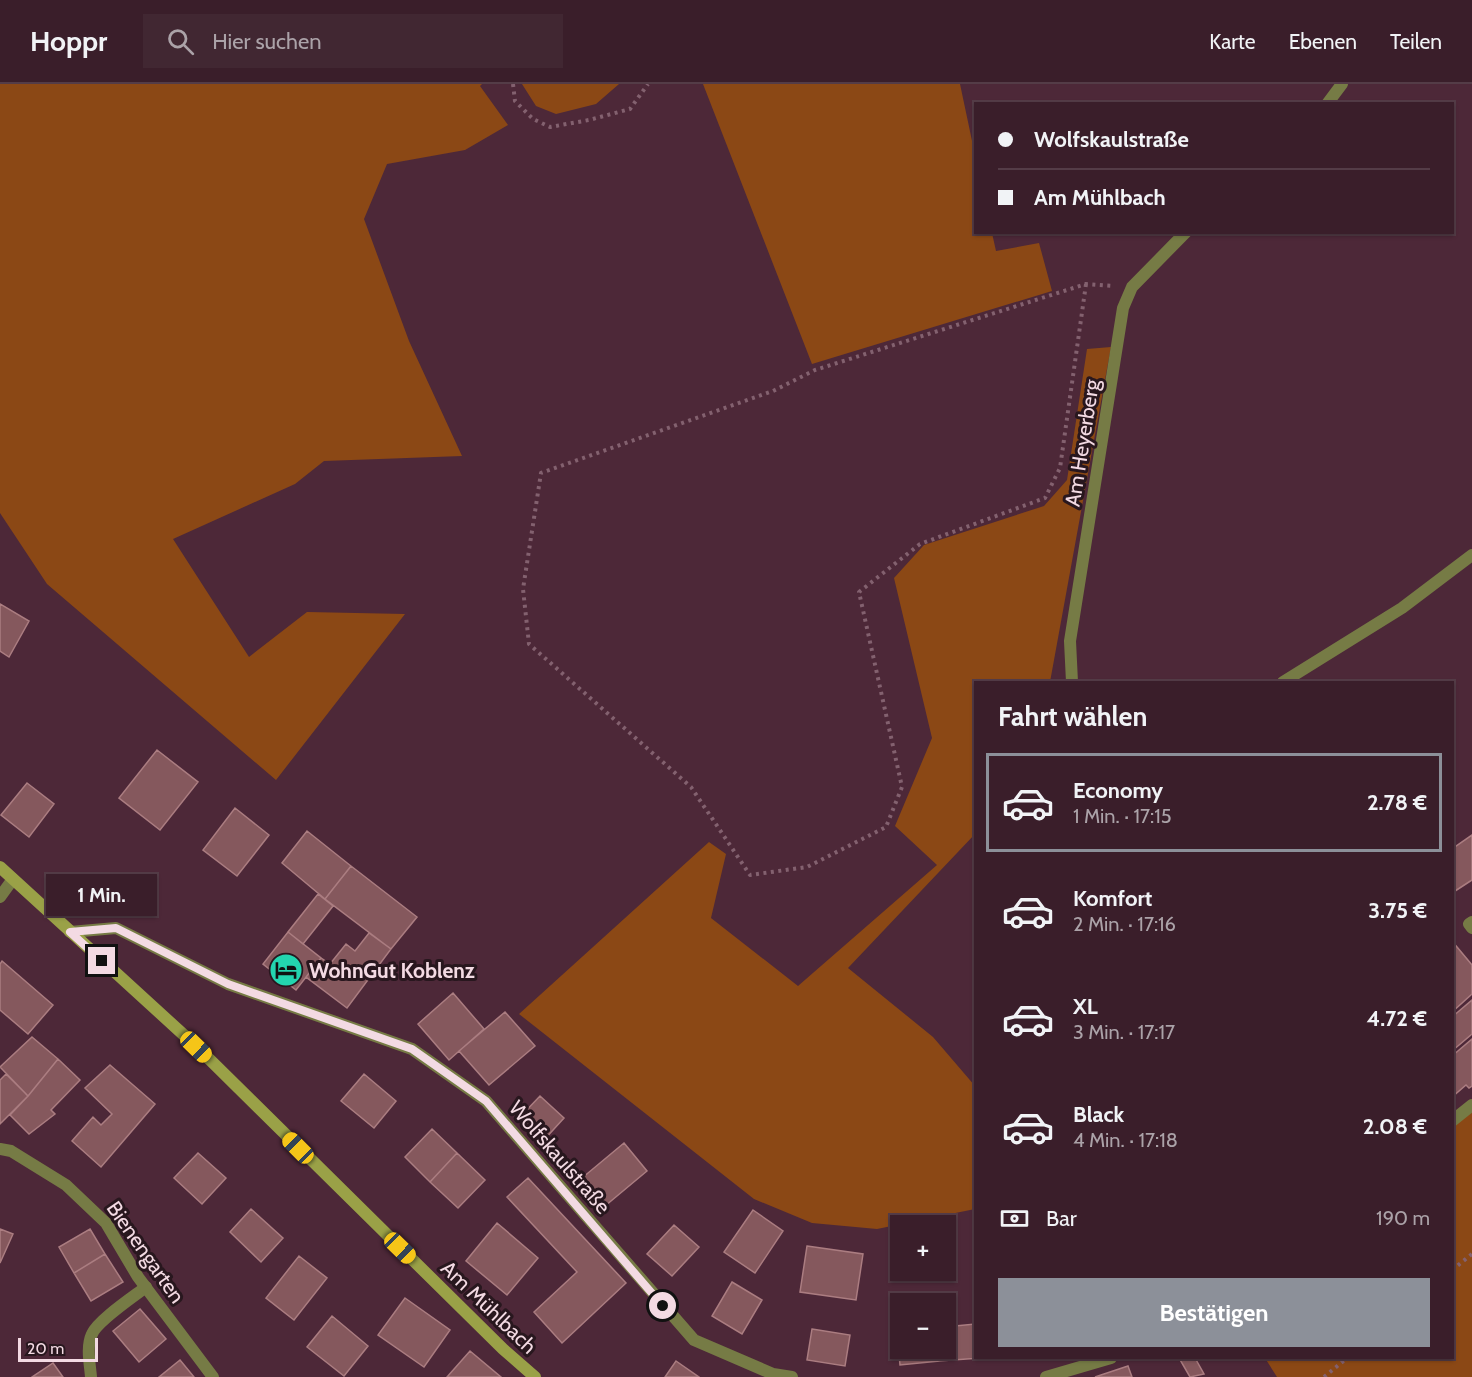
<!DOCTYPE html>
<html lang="de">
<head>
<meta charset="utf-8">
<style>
	:root { --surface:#3a1e2a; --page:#412732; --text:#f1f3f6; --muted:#aba2a8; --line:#543c47; --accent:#8c9099 }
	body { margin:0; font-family:Cabin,sans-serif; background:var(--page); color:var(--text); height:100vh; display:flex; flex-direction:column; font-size:22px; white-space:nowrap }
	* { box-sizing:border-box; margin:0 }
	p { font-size:20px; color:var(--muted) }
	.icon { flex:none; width:33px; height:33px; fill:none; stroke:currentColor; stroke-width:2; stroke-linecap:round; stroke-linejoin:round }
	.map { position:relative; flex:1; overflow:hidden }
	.sheet { position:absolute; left:974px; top:597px; width:480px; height:678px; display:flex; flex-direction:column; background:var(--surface); border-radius:0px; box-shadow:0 2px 4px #0004,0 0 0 2px var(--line) }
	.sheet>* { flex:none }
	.hud { position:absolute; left:974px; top:18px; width:480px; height:132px; border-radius:0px; box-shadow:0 2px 4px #0004,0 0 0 2px var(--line); display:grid; align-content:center; height:132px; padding:0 24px; background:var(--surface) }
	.fabs { position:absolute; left:890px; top:1131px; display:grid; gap:12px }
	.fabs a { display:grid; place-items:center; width:66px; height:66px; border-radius:0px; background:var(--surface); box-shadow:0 2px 4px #0004,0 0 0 2px var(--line); font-size:30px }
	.scale { position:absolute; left:18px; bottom:15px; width:80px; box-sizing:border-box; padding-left:6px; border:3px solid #f3dae3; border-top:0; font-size:16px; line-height:21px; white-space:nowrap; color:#f3dae3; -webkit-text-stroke:4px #28171e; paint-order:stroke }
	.end { position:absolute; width:27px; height:27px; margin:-14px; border:8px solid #f3dae3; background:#111; box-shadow:0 0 0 3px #111 }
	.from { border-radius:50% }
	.bubble { position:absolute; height:42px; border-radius:0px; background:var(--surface); box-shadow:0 2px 4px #0004,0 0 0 2px var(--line); font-size:20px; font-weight:800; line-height:42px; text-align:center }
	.car { position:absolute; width:18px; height:36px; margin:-18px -9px; border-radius:8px; box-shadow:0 0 4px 2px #0007; background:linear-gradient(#f5c518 24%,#345 0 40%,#f5c518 0 76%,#345 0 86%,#f5c518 0) }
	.hud b { display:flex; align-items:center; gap:21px; height:57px; font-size:22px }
	.hud b+b { border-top:2px solid var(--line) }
	.hud i { width:15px; height:15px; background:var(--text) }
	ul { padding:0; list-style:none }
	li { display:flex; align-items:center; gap:18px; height:99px; margin:0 12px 9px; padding:0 12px; border:3px solid transparent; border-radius:0px }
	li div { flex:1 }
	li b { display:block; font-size:22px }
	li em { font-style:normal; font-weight:800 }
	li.on { border-color:var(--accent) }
	li>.icon { width:54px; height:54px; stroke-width:1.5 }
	h2 { padding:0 24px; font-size:27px; line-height:72px }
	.pay { display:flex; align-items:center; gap:15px; height:66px; padding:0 24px; font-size:22px }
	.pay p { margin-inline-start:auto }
	.primary-button { display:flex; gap:12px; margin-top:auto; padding:12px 24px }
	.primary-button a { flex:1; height:69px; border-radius:0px; background:var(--accent); color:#fff; font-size:24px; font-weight:800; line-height:69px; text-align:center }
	header { display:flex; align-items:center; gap:36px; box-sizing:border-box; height:84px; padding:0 30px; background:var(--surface); border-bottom:2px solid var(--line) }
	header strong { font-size:28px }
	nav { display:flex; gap:33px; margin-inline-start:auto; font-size:21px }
	.search { width:420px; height:54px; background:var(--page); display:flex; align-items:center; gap:15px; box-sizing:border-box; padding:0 21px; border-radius:0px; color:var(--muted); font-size:22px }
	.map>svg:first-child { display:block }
	.green { fill:#8b4815 }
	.building { fill:#85585d; stroke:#ab7d81; stroke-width:1.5 }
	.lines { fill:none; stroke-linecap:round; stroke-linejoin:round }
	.path { stroke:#83616f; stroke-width:4; stroke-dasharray:3 4.5; stroke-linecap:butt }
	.lane { stroke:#767b45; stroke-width:12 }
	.street { stroke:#767b45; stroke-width:12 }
	.secondary { stroke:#9aa147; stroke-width:12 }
	.route { stroke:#f3dae3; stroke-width:8 }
	.labels { text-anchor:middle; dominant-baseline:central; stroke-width:6; stroke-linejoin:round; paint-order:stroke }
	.street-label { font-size:21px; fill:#f3dae3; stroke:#28171e }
	.poi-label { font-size:21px; font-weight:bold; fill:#f3dae3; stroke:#28171e; text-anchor:start }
</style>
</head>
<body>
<header>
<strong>Hoppr</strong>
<div class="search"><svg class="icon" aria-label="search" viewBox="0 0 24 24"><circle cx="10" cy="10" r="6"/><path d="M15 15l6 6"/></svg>Hier suchen</div>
<nav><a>Karte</a><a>Ebenen</a><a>Teilen</a></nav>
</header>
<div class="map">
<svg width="1472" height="1293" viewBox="0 0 1472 1293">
	<rect width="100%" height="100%" fill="#4d2838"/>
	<path class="green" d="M0,0H482L480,2L508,41L465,66L387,80L364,135L409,257L462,372L324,377L295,400L173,455L249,573L307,528L405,530L276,696L47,500L0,429Z
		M522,0H619L596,20L556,30L536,22Z
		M703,0H960L975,71V148L992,149L996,167L1039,159L1052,207L812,280Z
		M1111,263L1050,598H975V750L848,884L933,953L975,1002V1125L877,1145L812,1139L754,1115L519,930L709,758L726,770L711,834L798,902L937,781L895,742L932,654L894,494L924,461L1044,422L1067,396L1087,265Z
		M1472,1018V1293H1277L1265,1274H1452V1036Z"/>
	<path class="building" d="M0,520L29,537L9,573L0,567Z
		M157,666L198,698L160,746L119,714Z
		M27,699L54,720L29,753L1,731Z
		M235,724L269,751L237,792L203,766Z
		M307,747L351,782L325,815L282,779Z
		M1472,751V796L1452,809V765Z
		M351,782L417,833L391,865L325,815Z
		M318,810L333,822L303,860L288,848Z
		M288,848L321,874L296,906L263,880Z
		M369,849L391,865L347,924L306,893L321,874L330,880L346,860L355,867Z
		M1452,857L1472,881V910L1452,928Z
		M2,877L53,921L28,950L0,926V880Z
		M453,909L484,945L449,976L418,940Z
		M1472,916V950L1452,967V933Z
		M505,928L535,962L489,1001L459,967Z
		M32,953L58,975L28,1012L0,983Z
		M1472,955V1002L1469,1004L1466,1001L1452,1013V972Z
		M58,975L80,996L51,1026L55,1030L29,1050L10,1031L28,1012Z
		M110,981L155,1020L101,1083L72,1057L93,1033L101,1041L112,1030L85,1004Z
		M6,990L28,1012L0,1040V996Z
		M364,990L396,1017L374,1044L341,1017Z
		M540,1012L564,1034L544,1056L520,1033Z
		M432,1045L457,1069L430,1098L405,1073Z
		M624,1059L647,1087L605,1122L582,1094Z
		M198,1069L226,1094L202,1120L174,1094Z
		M457,1069L485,1096L458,1124L430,1098Z
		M528,1094L626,1199L562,1259L534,1228L577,1188L507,1113Z
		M251,1125L283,1154L261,1178L230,1148Z
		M753,1126L783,1147L755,1189L724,1168Z
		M497,1139L538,1174L507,1211L466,1177Z
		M674,1141L699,1163L672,1192L647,1170Z
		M0,1145L13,1150L0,1179Z
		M90,1145L105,1170L74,1189L59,1163Z
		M807,1162L863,1170L856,1216L800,1208Z
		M105,1170L123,1198L91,1217L74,1189Z
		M299,1172L327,1194L294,1236L266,1214Z
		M732,1198L762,1216L742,1250L712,1232Z
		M405,1214L450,1246L424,1283L378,1251Z
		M140,1225L166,1255L139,1278L113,1247Z
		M332,1232L368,1262L344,1292L307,1263Z
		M975,1240V1274H981L939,1277L938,1264H945V1243Z
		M812,1245L850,1251L845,1282L807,1276Z
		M897,1247H900V1264H938L939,1277L900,1281Z
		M470,1267L501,1293H447Z
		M1179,1274H1195L1204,1290L1190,1293Z
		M180,1276L194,1293H159Z
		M676,1277L699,1293H665Z
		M53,1279L63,1293H32Z
		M1128,1282L1132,1293H1095Z"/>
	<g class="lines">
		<path class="path" d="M513,0L515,17L533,35L550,43L589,36L630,25L648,0
			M1086,200L1060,384L1045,414L920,460L859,508L902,703L886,743L807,783L750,791L691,703L529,560L523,505L541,389L773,307L815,286L1086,200L1113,202
			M1452,1186L1472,1170
			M1324,1293L1347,1274"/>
		<path class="lane" d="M91,1293C90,1280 86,1263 92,1250C97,1237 133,1213 146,1203"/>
		<path class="street" d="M1327,20L1342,0
			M1072,598L1070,557L1123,224L1132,203L1186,148
			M1283,598L1402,524L1472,471
			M0,813L13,795
			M1472,838L1469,840L1472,844
			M70,848L116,844L228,900L412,965L486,1017L694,1256L773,1290L792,1293
			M1452,1037L1472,1021
			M0,1065L11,1067L66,1101L106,1139L138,1193L213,1293
			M1046,1293L1111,1274"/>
		<path class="secondary" d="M0,783L197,963L503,1265L535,1293"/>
	</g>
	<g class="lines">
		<path class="route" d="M102,877L70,848L116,844L228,900L412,965L486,1017L663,1222"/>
	</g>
	<defs>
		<symbol id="hotel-disc" viewBox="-11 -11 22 22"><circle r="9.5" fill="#23d5af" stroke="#28171e"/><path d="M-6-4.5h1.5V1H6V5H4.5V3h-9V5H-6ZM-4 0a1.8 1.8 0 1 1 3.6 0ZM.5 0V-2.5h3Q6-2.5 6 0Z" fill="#111"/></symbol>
	</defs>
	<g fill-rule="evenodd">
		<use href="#hotel-disc" x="267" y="867" width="38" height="38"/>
	</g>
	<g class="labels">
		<g class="street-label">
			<text transform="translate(1082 359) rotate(-81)">Am Heyerberg</text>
			<text transform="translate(560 1073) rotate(49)">Wolfskaulstraße</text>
			<text transform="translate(146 1168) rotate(55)">Bienengarten</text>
			<text transform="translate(489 1223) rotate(44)">Am Mühlbach</text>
		</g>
		<g class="poi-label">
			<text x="309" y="886">WohnGut Koblenz</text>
		</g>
	</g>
</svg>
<div class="fabs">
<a>+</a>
<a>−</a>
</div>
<div class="scale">20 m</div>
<i class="end from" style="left:663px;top:1222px"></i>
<i class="end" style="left:102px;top:877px"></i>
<div class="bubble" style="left:46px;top:790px;width:111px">1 Min.</div>
<i class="car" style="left:196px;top:963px;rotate:134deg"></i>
<i class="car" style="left:298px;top:1064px;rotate:315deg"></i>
<i class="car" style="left:400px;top:1164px;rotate:134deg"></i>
<div class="hud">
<b><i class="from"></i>Wolfskaulstraße</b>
<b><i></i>Am Mühlbach</b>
</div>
<section class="sheet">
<h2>Fahrt wählen</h2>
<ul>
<li class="on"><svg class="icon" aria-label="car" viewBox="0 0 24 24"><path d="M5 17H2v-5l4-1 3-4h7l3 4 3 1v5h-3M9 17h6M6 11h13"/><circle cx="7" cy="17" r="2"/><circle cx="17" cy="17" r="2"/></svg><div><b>Economy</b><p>1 Min. · 17:15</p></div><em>2.78 €</em></li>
<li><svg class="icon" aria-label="car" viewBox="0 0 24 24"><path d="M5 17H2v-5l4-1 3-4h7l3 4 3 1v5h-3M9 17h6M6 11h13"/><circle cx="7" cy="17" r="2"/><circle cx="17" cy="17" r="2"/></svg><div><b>Komfort</b><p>2 Min. · 17:16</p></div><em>3.75 €</em></li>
<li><svg class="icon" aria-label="car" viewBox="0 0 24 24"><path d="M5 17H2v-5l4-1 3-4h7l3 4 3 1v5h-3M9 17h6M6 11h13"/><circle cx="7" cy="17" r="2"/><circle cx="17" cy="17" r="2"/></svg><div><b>XL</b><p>3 Min. · 17:17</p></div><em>4.72 €</em></li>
<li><svg class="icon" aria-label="car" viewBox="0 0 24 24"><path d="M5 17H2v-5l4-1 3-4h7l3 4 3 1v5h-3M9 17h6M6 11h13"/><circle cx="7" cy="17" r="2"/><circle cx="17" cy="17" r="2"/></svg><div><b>Black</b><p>4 Min. · 17:18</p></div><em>2.08 €</em></li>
</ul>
<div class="pay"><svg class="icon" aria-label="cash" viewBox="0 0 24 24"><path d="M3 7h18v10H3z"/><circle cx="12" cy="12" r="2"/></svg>Bar<p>190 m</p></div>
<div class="primary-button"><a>Bestätigen</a></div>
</section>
</div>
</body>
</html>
